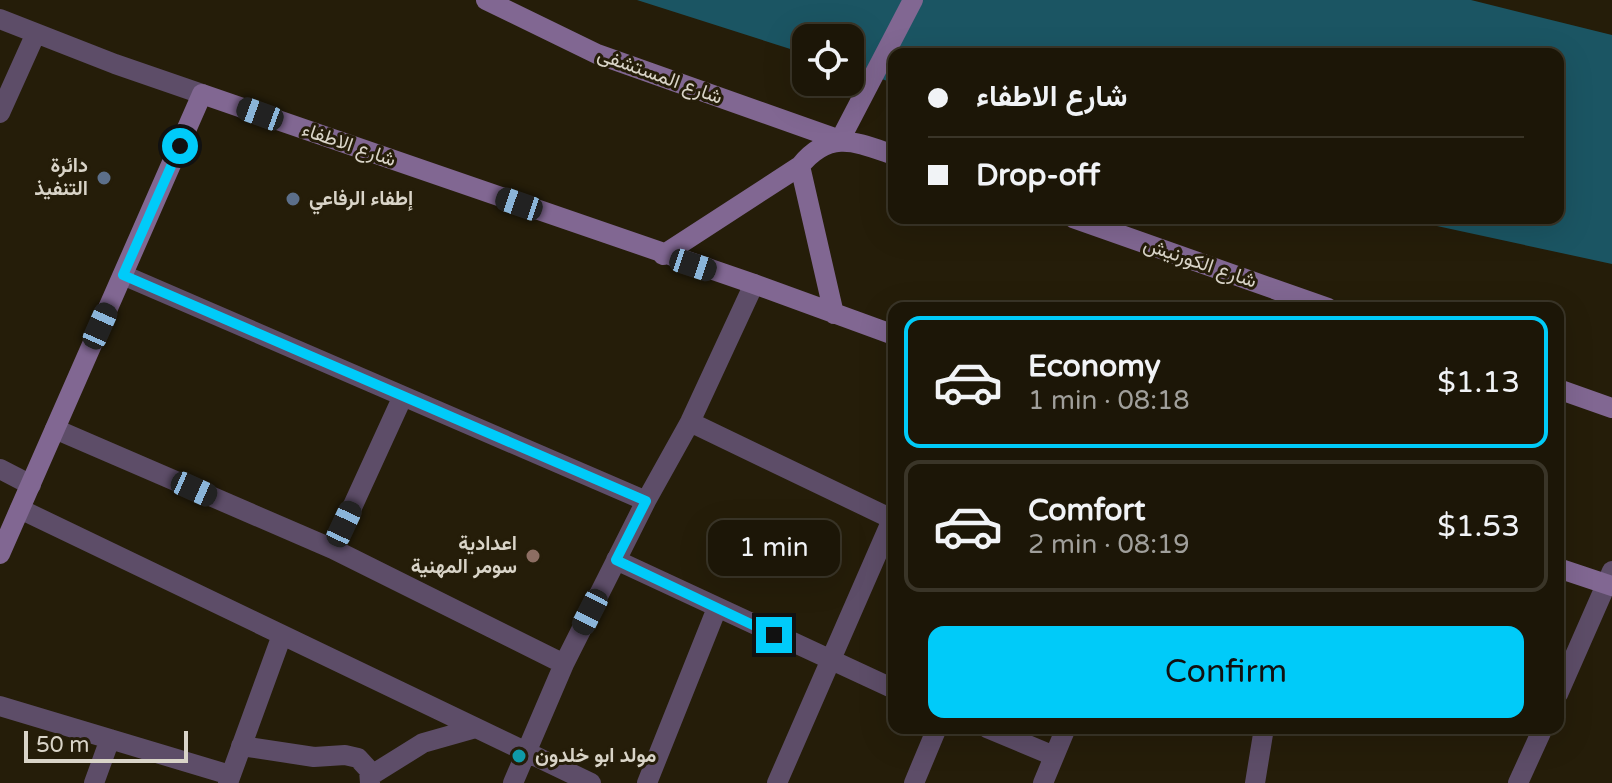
<!DOCTYPE html>
<html lang="en">
<head>
<meta charset="utf-8">
<style>
	:root { --surface:#1c1607; --page:#292315; --text:#f1f3f6; --muted:#a09f9b; --line:#3a3528; --accent:#00cbf9 }
	body { margin:0; font-family:"Varela Round",Vazirmatn,sans-serif; background:var(--page); color:var(--text); height:100vh; display:flex; flex-direction:column; font-size:30px; white-space:nowrap }
	* { box-sizing:border-box; margin:0 }
	p { font-size:26px; color:var(--muted) }
	.icon { flex:none; width:44px; height:44px; fill:none; stroke:currentColor; stroke-width:2; stroke-linecap:round; stroke-linejoin:round }
	.map { position:relative; flex:1; overflow:hidden }
	.sheet { position:absolute; left:888px; top:302px; width:676px; height:432px; display:flex; flex-direction:column; background:var(--surface); border-radius:16px; box-shadow:0 8px 32px #0002,0 0 0 2px var(--line) }
	.sheet>* { flex:none }
	.banner { position:absolute; left:888px; top:48px; width:676px; height:176px; border-radius:16px; box-shadow:0 8px 32px #0002,0 0 0 2px var(--line); display:grid; align-content:center; height:176px; padding:0 40px; background:var(--surface) }
	.tools { position:absolute; left:792px; top:24px; display:grid; gap:16px }
	.tools a { display:grid; place-items:center; width:72px; height:72px; border-radius:16px; background:var(--surface); box-shadow:0 8px 32px #0002,0 0 0 2px var(--line); font-size:40px }
	.scale { position:absolute; left:24px; bottom:20px; width:164px; box-sizing:border-box; padding-left:8px; border:4px solid #d9d4c8; border-top:0; font-size:22px; line-height:28px; white-space:nowrap; color:#d9d4c8; -webkit-text-stroke:6px #251d09; paint-order:stroke }
	.end { position:absolute; width:36px; height:36px; margin:-18px; border:10px solid #00cbf9; background:#111; box-shadow:0 0 0 4px #111 }
	.from { border-radius:50% }
	.bubble { position:absolute; height:56px; border-radius:16px; background:var(--surface); box-shadow:0 8px 32px #0002,0 0 0 2px var(--line); font-size:26px; font-weight:600; line-height:56px; text-align:center }
	.car { position:absolute; width:24px; height:48px; margin:-24px -12px; border-radius:10px; box-shadow:0 0 6px 2px #0007; background:linear-gradient(#222 24%,#8ab4d8 0 40%,#222 0 76%,#8ab4d8 0 86%,#222 0) }
	.banner b { display:flex; align-items:center; gap:28px; height:76px; font-size:30px }
	.banner b+b { border-top:2px solid var(--line) }
	.banner i { width:20px; height:20px; background:var(--text) }
	ul { padding:14px 0 0; list-style:none }
	li { display:flex; align-items:center; gap:24px; height:132px; margin:0 16px 12px; padding:0 24px; border:4px solid var(--line); border-radius:16px }
	li div { flex:1 }
	li b { display:block; font-size:30px }
	li em { font-style:normal; font-weight:600 }
	li.on { border-color:var(--accent) }
	li>.icon { width:72px; height:72px; stroke-width:1.5 }
	.button { display:flex; gap:16px; margin-top:auto; padding:16px 40px }
	.button a { flex:1; height:92px; border-radius:16px; background:var(--accent); color:#111; font-size:32px; font-weight:600; line-height:92px; text-align:center }
	.map>svg:first-child { display:block }
	.water { fill:#1b5563 }
	.lines { fill:none; stroke-linecap:round; stroke-linejoin:round }
	.street { stroke:#5d4d68; stroke-width:20 }
	.secondary { stroke:#816792; stroke-width:20 }
	.route { stroke:#00cbf9; stroke-width:10 }
	.service-dot { fill:#5c6f8a; stroke:#251d09; stroke-width:3 }
	.education-dot { fill:#8d6e63; stroke:#251d09; stroke-width:3 }
	.culture-dot { fill:#0f9aa8; stroke:#251d09; stroke-width:3 }
	.labels { text-anchor:middle; dominant-baseline:central; stroke-width:6; stroke-linejoin:round; paint-order:stroke }
	.street-label { font-size:20px; fill:#d9d4c8; stroke:#251d09 }
	.poi-label { font-size:20px; font-weight:bold; fill:#d9d4c8; stroke:#251d09; text-anchor:end }
</style>
</head>
<body>
<div class="map">
<svg width="1612" height="783" viewBox="0 0 1612 783">
	<rect width="100%" height="100%" fill="#251d09"/>
	<path class="water" d="M637,0H1471L1612,35V264L1400,218H1558V54H894V83L850,69V38H806V54Z"/>
	<g class="lines">
		<path class="street" d="M0,19L115,64L202,94
			M0,113L36,33
			M123,275L646,501
			M403,396L333,549L564,664
			M690,422L892,519
			M55,429L333,549
			M0,469L31,485
			M20,509L591,783
			M616,560L894,689
			M1558,694L1612,571
			M0,706L230,775
			M987,728L1054,756
			M241,746L314,757L345,755L358,758L369,770L370,783
			M370,776L423,743L476,728
			M94,783L110,739
			M228,783L282,635
			M513,783L564,664L646,501L690,422L754,284
			M647,783L717,608
			M777,783L894,515
			M914,783L937,728
			M1043,783L1066,728
			M1255,783L1264,728
			M1518,783L1543,728"/>
		<path class="secondary" d="M486,0L597,54L840,140L913,0
			M800,166L834,314
			M1073,218L1328,308
			M663,255L800,166C830,129 856,142 894,155
			M1558,389L1612,408
			M0,554L202,94L754,284L894,335
			M1558,568L1612,586"/>
	</g>
	<g class="lines">
		<path class="route" d="M180,146L123,275L646,501L616,560L774,635"/>
	</g>
	<g class="service-dot">
		<circle cx="104" cy="178" r="8"/>
		<circle cx="293" cy="199" r="8"/>
	</g>
	<circle class="education-dot" cx="533" cy="556" r="8"/>
	<circle class="culture-dot" cx="519" cy="756" r="8"/>
	<g class="labels">
		<g class="street-label">
			<text transform="translate(660 76) rotate(20)">شارع المستشفى</text>
			<text transform="translate(349 145) rotate(19)">شارع الاطفاء</text>
			<text transform="translate(1200 263) rotate(19)">شارع الكورنيش</text>
		</g>
		<g class="poi-label">
			<text x="88" y="166">دائرة<tspan x="88" dy="23">التنفيذ</tspan></text>
			<text x="309" y="199" text-anchor="start">إطفاء الرفاعي</text>
			<text x="517" y="544">اعدادية<tspan x="517" dy="23">سومر المهنية</tspan></text>
			<text x="535" y="756" text-anchor="start">مولد ابو خلدون</text>
		</g>
	</g>
</svg>
<div class="tools">
<a><svg class="icon" aria-label="locate" viewBox="0 0 24 24"><circle cx="12" cy="12" r="6"/><path d="M12 2v4M12 18v4M2 12h4M18 12h4"/></svg></a>
</div>
<div class="scale">50 m</div>
<i class="end from" style="left:180px;top:146px"></i>
<i class="end" style="left:774px;top:635px"></i>
<div class="bubble" style="left:708px;top:520px;width:132px">1 min</div>
<i class="car" style="left:260px;top:114px;rotate:290deg"></i>
<i class="car" style="left:519px;top:204px;rotate:289deg"></i>
<i class="car" style="left:693px;top:265px;rotate:108deg"></i>
<i class="car" style="left:100px;top:326px;rotate:24deg"></i>
<i class="car" style="left:194px;top:489px;rotate:114deg"></i>
<i class="car" style="left:344px;top:524px;rotate:25deg"></i>
<i class="car" style="left:590px;top:612px;rotate:207deg"></i>
<div class="banner">
<b><i class="from"></i>شارع الاطفاء</b>
<b><i></i>Drop-off</b>
</div>
<section class="sheet">
<ul>
<li class="on"><svg class="icon" aria-label="car" viewBox="0 0 24 24"><path d="M5 17H2v-5l4-1 3-4h7l3 4 3 1v5h-3M9 17h6M6 11h13"/><circle cx="7" cy="17" r="2"/><circle cx="17" cy="17" r="2"/></svg><div><b>Economy</b><p>1 min · 08:18</p></div><em>$1.13</em></li>
<li><svg class="icon" aria-label="car" viewBox="0 0 24 24"><path d="M5 17H2v-5l4-1 3-4h7l3 4 3 1v5h-3M9 17h6M6 11h13"/><circle cx="7" cy="17" r="2"/><circle cx="17" cy="17" r="2"/></svg><div><b>Comfort</b><p>2 min · 08:19</p></div><em>$1.53</em></li>
</ul>
<div class="button"><a>Confirm</a></div>
</section>
</div>
</body>
</html>
